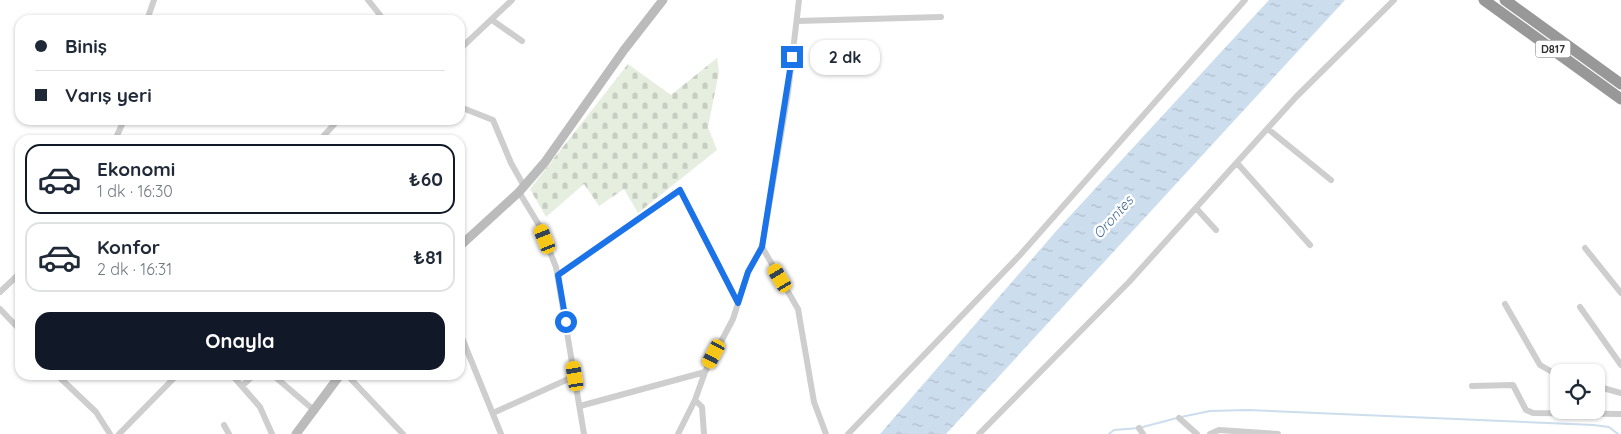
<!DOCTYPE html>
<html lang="tr">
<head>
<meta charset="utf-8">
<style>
	:root { --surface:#fff; --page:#f2f2f3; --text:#1f2937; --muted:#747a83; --line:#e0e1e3; --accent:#111827 }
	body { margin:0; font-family:Quicksand,sans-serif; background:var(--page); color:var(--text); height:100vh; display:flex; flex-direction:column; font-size:19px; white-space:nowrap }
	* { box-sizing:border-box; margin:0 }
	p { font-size:16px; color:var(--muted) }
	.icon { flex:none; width:28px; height:28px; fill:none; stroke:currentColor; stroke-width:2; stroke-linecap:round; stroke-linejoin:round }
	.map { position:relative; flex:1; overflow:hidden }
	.details { position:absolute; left:15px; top:135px; width:450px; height:245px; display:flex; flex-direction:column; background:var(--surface); border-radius:15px; box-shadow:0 1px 4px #0004 }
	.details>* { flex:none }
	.guide { position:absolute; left:15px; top:15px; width:450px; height:110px; border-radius:15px; box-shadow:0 1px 4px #0004; display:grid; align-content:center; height:110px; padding:0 20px; background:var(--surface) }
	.fabs { position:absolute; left:1550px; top:364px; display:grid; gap:10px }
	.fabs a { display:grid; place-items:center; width:55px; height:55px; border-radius:10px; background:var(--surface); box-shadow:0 1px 4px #0004; font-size:25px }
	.end { position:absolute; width:22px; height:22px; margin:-11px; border:6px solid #1a73e8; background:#fff; box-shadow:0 0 0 2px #fff }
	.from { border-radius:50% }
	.bubble { position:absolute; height:35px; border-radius:15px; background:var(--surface); box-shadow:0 1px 4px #0004; font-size:16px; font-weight:800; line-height:35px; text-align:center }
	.car { position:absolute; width:15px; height:30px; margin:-15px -8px; border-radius:6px; box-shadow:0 0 4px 1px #0007; background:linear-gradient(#f5c518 24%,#345 0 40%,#f5c518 0 76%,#345 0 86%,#f5c518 0) }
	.guide b { display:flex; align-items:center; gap:18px; height:48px; font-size:19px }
	.guide b+b { border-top:1px solid var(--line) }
	.guide i { width:12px; height:12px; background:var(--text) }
	ul { padding:9px 0 0; list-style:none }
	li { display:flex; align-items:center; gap:15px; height:70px; margin:0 10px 8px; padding:0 10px; border:2px solid var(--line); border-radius:15px }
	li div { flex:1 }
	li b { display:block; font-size:19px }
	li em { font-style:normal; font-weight:800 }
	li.on { border-color:var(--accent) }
	li>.icon { width:45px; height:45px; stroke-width:1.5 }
	.cta { display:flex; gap:10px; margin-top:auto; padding:10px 20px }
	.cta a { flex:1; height:58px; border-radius:15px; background:var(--accent); color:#fff; font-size:20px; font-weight:800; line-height:58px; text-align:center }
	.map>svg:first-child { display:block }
	.cemetery { fill:url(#cemetery-stones) }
	.water { fill:url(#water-ripples) }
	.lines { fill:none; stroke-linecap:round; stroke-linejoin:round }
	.stream { stroke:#ccdded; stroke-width:2 }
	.street { stroke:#cecece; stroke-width:6 }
	.secondary { stroke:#bbb; stroke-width:9 }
	.highway { stroke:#989898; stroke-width:11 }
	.route { stroke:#1a73e8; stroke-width:6 }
	.labels { text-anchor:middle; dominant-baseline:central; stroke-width:5; stroke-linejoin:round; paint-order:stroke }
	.shield { fill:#fff; stroke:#6f6f6f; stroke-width:1 }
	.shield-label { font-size:11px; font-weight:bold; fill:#313131 }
	.water-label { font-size:14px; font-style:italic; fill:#3e6995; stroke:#fff }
</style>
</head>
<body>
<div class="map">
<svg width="1621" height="434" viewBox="0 0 1621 434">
	<defs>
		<pattern id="cemetery-stones" width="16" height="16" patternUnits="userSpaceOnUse" patternTransform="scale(1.25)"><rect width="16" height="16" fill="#e6eee0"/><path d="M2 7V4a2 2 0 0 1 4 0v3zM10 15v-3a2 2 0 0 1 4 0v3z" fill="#c6cdc1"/></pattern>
		<pattern id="water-ripples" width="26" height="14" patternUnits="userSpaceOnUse" patternTransform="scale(1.25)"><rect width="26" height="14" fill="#ccdded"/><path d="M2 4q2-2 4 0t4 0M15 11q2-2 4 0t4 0" fill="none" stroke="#b0becc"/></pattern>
	</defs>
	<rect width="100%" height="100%" fill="#fff"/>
	<path class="cemetery" d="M717,58L719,72L708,127L717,150L638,213L624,189L599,206L584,184L546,217L530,189L628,64L671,95Z"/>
	<path class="water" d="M1269,0H1345L946,434H880L1058,229Z"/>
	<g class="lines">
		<path class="stream" d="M1181,417L1210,411L1248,410L1593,425L1609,427L1618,434
			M1109,434L1114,430L1139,428L1177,418"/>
		<path class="street" d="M368,0L384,20
			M147,20L154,0
			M492,20L522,41
			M797,21L941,17
			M460,49L512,0
			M460,107L493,120L511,163L524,186
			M1268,129L1331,180
			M115,140L124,120
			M320,140L338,120
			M1237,163L1310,245
			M519,192L539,225L556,267L584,434
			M1196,208L1216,230
			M762,247L798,309L814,402L826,434
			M1585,248L1621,293
			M558,275L680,190L738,303
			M0,292L20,273
			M1505,304L1540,365L1559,376
			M1580,307L1621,365
			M0,309L20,330
			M460,333L501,434
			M57,375L96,412L110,434
			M232,375L260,407L272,434
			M347,375L403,434
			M274,376L315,411
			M242,386L254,375
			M1472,386L1513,385L1526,410L1533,413L1621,414
			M1596,386L1621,393
			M695,400L702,407L704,434
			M580,406L705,372
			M493,413L575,376
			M1179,418L1197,434
			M224,425L229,434
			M1139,428L1143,434
			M119,434L177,375
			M678,434L695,400L705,372L733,319L748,272L762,247L788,93L799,0
			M848,434L1020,255L1245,0
			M979,434L1129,282L1296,97L1394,0
			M1210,434L1219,430L1278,434"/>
		<path class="secondary" d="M460,246L519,192L545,162L624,50L663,0
			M296,434L340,375"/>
		<path class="highway" d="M1484,0L1621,99
			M1505,0L1621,84"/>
	</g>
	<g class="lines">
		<path class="route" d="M566,322L558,275L680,190L738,303L748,272L762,247L792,57"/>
	</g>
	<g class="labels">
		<rect class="shield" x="1535.5" y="40.5" width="35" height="17" rx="4"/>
		<g class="shield-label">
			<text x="1553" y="49">D817</text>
		</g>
		<g class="water-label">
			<text transform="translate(1113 217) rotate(-48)">Orontes</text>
		</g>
	</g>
</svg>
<div class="fabs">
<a><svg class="icon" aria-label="locate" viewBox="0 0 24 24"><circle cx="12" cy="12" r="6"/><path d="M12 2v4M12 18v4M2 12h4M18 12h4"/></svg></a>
</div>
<i class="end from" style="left:566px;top:322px"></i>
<i class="end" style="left:792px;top:57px"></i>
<div class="bubble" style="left:810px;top:40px;width:70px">2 dk</div>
<i class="car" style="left:545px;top:239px;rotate:338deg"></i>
<i class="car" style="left:780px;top:278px;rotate:329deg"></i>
<i class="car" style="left:714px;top:354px;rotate:208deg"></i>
<i class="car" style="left:575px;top:376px;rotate:351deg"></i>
<div class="guide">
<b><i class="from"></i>Biniş</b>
<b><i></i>Varış yeri</b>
</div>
<section class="details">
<ul>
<li class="on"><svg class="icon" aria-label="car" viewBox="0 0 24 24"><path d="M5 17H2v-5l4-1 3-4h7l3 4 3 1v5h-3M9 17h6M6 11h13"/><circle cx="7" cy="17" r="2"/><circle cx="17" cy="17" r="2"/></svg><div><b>Ekonomi</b><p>1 dk · 16:30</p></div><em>₺60</em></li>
<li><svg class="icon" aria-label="car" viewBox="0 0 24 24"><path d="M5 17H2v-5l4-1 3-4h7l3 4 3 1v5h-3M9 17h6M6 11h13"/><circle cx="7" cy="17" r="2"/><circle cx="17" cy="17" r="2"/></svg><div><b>Konfor</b><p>2 dk · 16:31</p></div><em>₺81</em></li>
</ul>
<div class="cta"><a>Onayla</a></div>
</section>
</div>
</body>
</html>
